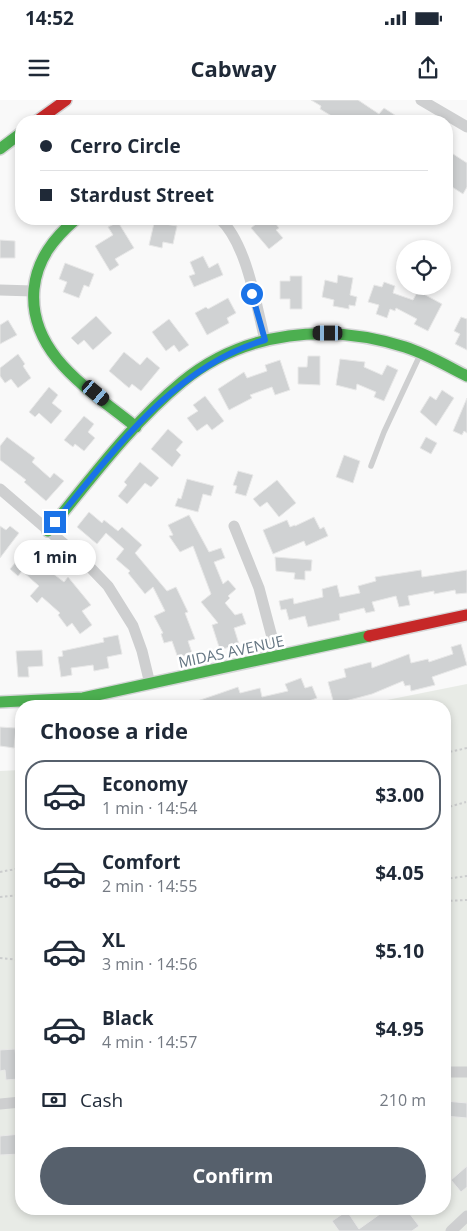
<!DOCTYPE html>
<html lang="en">
<head>
<meta charset="utf-8">
<style>
	:root { --surface:#fff; --page:#f2f2f3; --text:#1f2937; --muted:#747a83; --line:#e0e1e3; --accent:#56606c }
	body { margin:0; font-family:"Open Sans",sans-serif; background:var(--page); color:var(--text); height:100vh; display:flex; flex-direction:column; font-size:19px; white-space:nowrap }
	* { box-sizing:border-box; margin:0 }
	p { font-size:16px; color:var(--muted) }
	.icon { flex:none; width:28px; height:28px; fill:none; stroke:currentColor; stroke-width:2; stroke-linecap:round; stroke-linejoin:round }
	.map { position:relative; flex:1; overflow:hidden }
	.sheet { position:absolute; left:15px; top:600px; width:436px; height:515px; display:flex; flex-direction:column; background:var(--surface); border-radius:20px; box-shadow:0 2px 8px #0003 }
	.sheet>* { flex:none }
	.banner { position:absolute; left:15px; top:15px; width:438px; height:110px; border-radius:20px; box-shadow:0 2px 8px #0003; display:grid; align-content:center; height:110px; padding:0 25px; background:var(--surface) }
	.buttons { position:absolute; left:396px; top:140px; display:grid; gap:10px }
	.buttons a { display:grid; place-items:center; width:55px; height:55px; border-radius:50%; background:var(--surface); box-shadow:0 2px 8px #0003; font-size:25px }
	.end { position:absolute; width:22px; height:22px; margin:-11px; border:6px solid #1a73e8; background:#fff; box-shadow:0 0 0 2px #fff }
	.from { border-radius:50% }
	.bubble { position:absolute; height:35px; border-radius:18px; background:var(--surface); box-shadow:0 2px 8px #0003; font-size:16px; font-weight:700; line-height:35px; text-align:center }
	.car { position:absolute; width:15px; height:30px; margin:-15px -8px; border-radius:6px; box-shadow:0 0 4px 1px #0007; background:linear-gradient(#222 24%,#8ab4d8 0 40%,#222 0 76%,#8ab4d8 0 86%,#222 0) }
	.banner b { display:flex; align-items:center; gap:18px; height:48px; font-size:19px }
	.banner b+b { border-top:1px solid var(--line) }
	.banner i { width:12px; height:12px; background:var(--text) }
	ul { padding:0; list-style:none }
	li { display:flex; align-items:center; gap:15px; height:70px; margin:0 10px 8px; padding:0 15px; border:2px solid transparent; border-radius:20px }
	li div { flex:1 }
	li b { display:block; font-size:19px }
	li em { font-style:normal; font-weight:700 }
	li.selected { border-color:var(--accent) }
	li>.icon { width:45px; height:45px; stroke-width:1.5 }
	h2 { padding:0 25px; font-size:22px; line-height:60px }
	.pay { display:flex; align-items:center; gap:12px; height:55px; padding:0 25px; font-size:19px }
	.pay p { margin-inline-start:auto }
	.primary-button { display:flex; gap:10px; margin-top:auto; padding:10px 25px }
	.primary-button a { flex:1; height:58px; border-radius:30px; background:var(--accent); color:#fff; font-size:20px; font-weight:700; line-height:58px; text-align:center }
	.status { display:flex; justify-content:space-between; align-items:center; height:35px; padding:0 25px; background:var(--surface); direction:ltr }
	.status svg { height:14px; fill:currentColor }
	header { display:flex; justify-content:space-between; align-items:center; height:65px; padding:0 25px; background:var(--surface); font-size:22px; font-weight:700 }
	.map>svg:first-child { display:block }
	.green { fill:#e8ebe6 }
	.building { fill:#d0d2d3; stroke:#e8e8e8 }
	.lines { fill:none; stroke-linecap:round; stroke-linejoin:round }
	.fast-casing { stroke:#d5d6d7; stroke-width:14 }
	.jam-casing { stroke:#d5d6d7; stroke-width:14 }
	.path { stroke:#cbcccd; stroke-width:2; stroke-dasharray:2.5 2.5; stroke-linecap:butt }
	.lane { stroke:#cecfd0; stroke-width:5.5 }
	.street { stroke:#cecfd0; stroke-width:11 }
	.fast { stroke:#4caf50; stroke-width:11 }
	.jam { stroke:#c62828; stroke-width:11 }
	.route { stroke:#1a73e8; stroke-width:6 }
	.labels { text-anchor:middle; dominant-baseline:central; stroke-width:5; stroke-linejoin:round; paint-order:stroke }
	.street-label { font-size:15px; fill:#657683; stroke:#fff }
</style>
</head>
<body>
<div class="status"><b>14:52</b><svg viewBox="0 0 49 12"><path d="M0 12V9h3v3zM5 12V6h3v6zM10 12V3h3v9zM15 12V0h3v12zM26 1h20v11H26zM47 4h2v5h-2z"/></svg></div>
<header><svg class="icon" aria-label="menu" viewBox="0 0 24 24"><path d="M4 6h16M4 12h16M4 18h16"/></svg>Cabway<svg class="icon" aria-label="share" viewBox="0 0 24 24"><path d="M12 15V3M7 8l5-5 5 5M5 13v7h14v-7"/></svg></header>
<div class="map">
<svg width="467" height="1131" viewBox="0 0 467 1131">
	<rect width="100%" height="100%" fill="#f9f9f9"/>
	<path class="green" d="M467,584V1131H0V671L21,670V1109H445V606H357Z"/>
	<path class="building" d="M311,0H358L379,14L384,8L404,21H340L320,9L321,6Z
		M450,52L467,63V87L463,94L446,83V58Z
		M155,119H166L165,124L177,126L173,144L163,142L162,148L149,145Z
		M262,119H272L279,128L276,130L283,138L269,149L251,128Z
		M118,122L134,148L115,159L119,165L110,171L95,146L113,135L108,127Z
		M0,140L15,141V158H0Z
		M203,156L209,168L218,163L223,175L194,187L189,176L195,174L190,162Z
		M65,163L94,174L89,187L84,185L79,198L63,192L67,182L59,179Z
		M338,175L353,178L350,195L357,197L355,206L349,205V209L333,206L334,200L322,197L325,180L337,183Z
		M290,176H302V209H290V199H280V181H290Z
		M384,182L395,186L393,193L413,200L418,191L442,204L428,231L414,224L417,219L396,208L395,211L390,209L387,218L376,214L379,205L368,202L374,185L382,187Z
		M228,198L236,213L227,218L229,223L207,235L195,213L206,207L208,209Z
		M96,216L112,233L93,250L84,240L78,245L71,238Z
		M461,217L467,219V250L455,244L460,234L454,231Z
		M169,219L189,245L179,252L174,245L166,251L152,232Z
		M8,220L17,235L0,244V225Z
		M124,252L140,265L147,257L160,268L141,291L132,284L129,288L109,271Z
		M18,254L25,264L23,266L31,278L18,288L11,279L5,283L0,276V268Z
		M308,256H320V285L298,284V267H307Z
		M340,259L365,262L364,267L382,275L387,265L398,270L384,301L374,297L376,292L357,284L356,290L336,285Z
		M280,260L290,290L275,295L272,287L250,295L252,298L229,310L218,289L244,272L247,278L267,271L265,265Z
		M49,287L58,295L52,303L62,311L51,324L39,313L35,317L29,312Z
		M442,290L454,298L436,326L420,312L430,296L436,300Z
		M205,296L224,321L212,330L207,324L197,331L187,318L198,311L193,305Z
		M467,298V333L464,331L462,335L453,331Z
		M84,316L94,324L88,332L95,338L84,351L75,344L73,347L64,340Z
		M168,329L183,342L176,350L181,355L172,367L151,349Z
		M7,337L35,358L32,362L50,378L54,373L64,381L46,401L24,382L26,380L0,360V346Z
		M426,337L437,343L431,354L420,348Z
		M344,355L360,361L353,383L336,377Z
		M140,362L159,378L151,387L145,383L127,404L118,396L127,385L124,382Z
		M238,371L253,375L246,396L235,393L237,386L233,385Z
		M187,379L214,386L211,396L203,394L198,412L175,406L178,398L181,399Z
		M277,380L296,403L279,417L267,402L260,407L253,399Z
		M89,412L102,423L104,420L118,431L122,427L142,445L135,453L167,491L176,487L188,512L185,513L195,539L188,541L192,553L178,558L172,541L164,543L161,534L163,533L154,516L165,511L153,487L145,494L128,473L130,471L116,459L124,449L106,433L97,444L77,427Z
		M189,415L209,452L221,448L225,458L214,462L223,484L228,480L236,489L228,496L230,498L225,503L235,515L242,513L246,524L234,528L239,544L220,550L212,525L218,523L201,502L211,494L193,446L180,452L169,436L173,435L168,425Z
		M314,417L320,429L324,427L328,436L306,446L304,441L273,454L263,430L287,420L290,427L295,425V426Z
		M0,426L6,430L10,426L19,433L0,458Z
		M31,444L41,452L35,460L64,482L68,477L91,505L82,511L92,525L80,534L72,523L67,527L58,515L60,513L42,497L37,503L30,496L39,486L22,471L18,476L10,469Z
		M275,457L312,460L311,471H305V480L294,479L295,473L276,471Z
		M421,470L422,477L467,470V493L456,494L455,490L434,494V491L408,496L410,505L399,507L396,496L372,502L375,511L366,513L364,508L339,514L340,520L308,527L305,516L289,520L286,509L281,510L279,501L293,498L294,504L323,497L322,489L337,485L340,497L360,493L358,486L376,481L375,477Z
		M118,535L122,554L107,557L109,568L94,571L93,565L71,568L72,575L61,577L58,557L63,556L62,551L104,542L103,538Z
		M461,544L467,565L432,577L435,585L411,591L410,585L405,586L403,581L372,594L334,604L328,582L346,577L344,569L371,562L372,568L409,554L411,563L428,559L429,562L453,554L451,547Z
		M42,550L43,566L28,567L29,577H18L16,551Z
		M301,578L305,588L312,586L317,598L306,602L307,605L303,606H183L238,587L240,593L260,588L262,597L288,591L285,584Z
		M0,627L16,628L14,648L0,646Z
		M15,949L18,979L6,980L5,970L0,971V950Z
		M445,1001L467,1003V1018L445,1016Z
		M21,1034V1054L0,1055V1036Z
		M467,1066V1087L461,1092L451,1080Z
		M387,1109H406L419,1126L412,1131H339L332,1121L347,1111L359,1129Z"/>
	<g class="lines">
		<defs>
			<path id="fast" d="M0,49L21,33
				M76,119C54,138 37,159 34,189C28,255 92,291 136,327
				M48,431C90,380 131,324 182,282C245,230 330,223 405,247C427,254 447,266 467,276
				M0,602L83,598L369,536"/>
			<path id="jam" d="M37,21L66,0
				M369,536L467,515"/>
		</defs>
		<use href="#fast" class="fast-casing"/>
		<use href="#jam" class="jam-casing"/>
		<path class="path" d="M445,653L467,648
			M445,708L466,702
			M0,772L21,768
			M445,779L467,776
			M0,797L21,795
			M445,801L467,800
			M0,858L21,860"/>
		<path class="lane" d="M371,366L384,332L420,255"/>
		<path class="street" d="M421,0L467,27
			M220,119C247,144 256,205 265,240
			M0,190L33,191
			M0,389L84,461L108,486L133,526L142,551L150,584
			M234,426L259,488L277,556
			M445,972H467
			M0,1004L21,1002
			M451,1131L467,1116"/>
		<use href="#fast" class="fast"/>
		<use href="#jam" class="jam"/>
	</g>
	<g class="lines">
		<path class="route" d="M55,422C114,351 174,266 265,240L252,194"/>
	</g>
	<g class="labels">
		<g class="street-label">
			<text transform="translate(231 551) rotate(-12)">MIDAS AVENUE</text>
		</g>
	</g>
</svg>
<div class="buttons">
<a><svg class="icon" aria-label="locate" viewBox="0 0 24 24"><circle cx="12" cy="12" r="6"/><path d="M12 2v4M12 18v4M2 12h4M18 12h4"/></svg></a>
</div>
<i class="end from" style="left:252px;top:194px"></i>
<i class="end" style="left:55px;top:422px"></i>
<div class="bubble" style="left:14px;top:440px;width:82px">1 min</div>
<i class="car" style="left:328px;top:233px;rotate:270deg"></i>
<i class="car" style="left:96px;top:293px;rotate:130deg"></i>
<div class="banner">
<b><i class="from"></i>Cerro Circle</b>
<b><i></i>Stardust Street</b>
</div>
<section class="sheet">
<h2>Choose a ride</h2>
<ul>
<li class="selected"><svg class="icon" aria-label="car" viewBox="0 0 24 24"><path d="M5 17H2v-5l4-1 3-4h7l3 4 3 1v5h-3M9 17h6M6 11h13"/><circle cx="7" cy="17" r="2"/><circle cx="17" cy="17" r="2"/></svg><div><b>Economy</b><p>1 min · 14:54</p></div><em>$3.00</em></li>
<li><svg class="icon" aria-label="car" viewBox="0 0 24 24"><path d="M5 17H2v-5l4-1 3-4h7l3 4 3 1v5h-3M9 17h6M6 11h13"/><circle cx="7" cy="17" r="2"/><circle cx="17" cy="17" r="2"/></svg><div><b>Comfort</b><p>2 min · 14:55</p></div><em>$4.05</em></li>
<li><svg class="icon" aria-label="car" viewBox="0 0 24 24"><path d="M5 17H2v-5l4-1 3-4h7l3 4 3 1v5h-3M9 17h6M6 11h13"/><circle cx="7" cy="17" r="2"/><circle cx="17" cy="17" r="2"/></svg><div><b>XL</b><p>3 min · 14:56</p></div><em>$5.10</em></li>
<li><svg class="icon" aria-label="car" viewBox="0 0 24 24"><path d="M5 17H2v-5l4-1 3-4h7l3 4 3 1v5h-3M9 17h6M6 11h13"/><circle cx="7" cy="17" r="2"/><circle cx="17" cy="17" r="2"/></svg><div><b>Black</b><p>4 min · 14:57</p></div><em>$4.95</em></li>
</ul>
<div class="pay"><svg class="icon" aria-label="cash" viewBox="0 0 24 24"><path d="M3 7h18v10H3z"/><circle cx="12" cy="12" r="2"/></svg>Cash<p>210 m</p></div>
<div class="primary-button"><a>Confirm</a></div>
</section>
</div>
</body>
</html>
